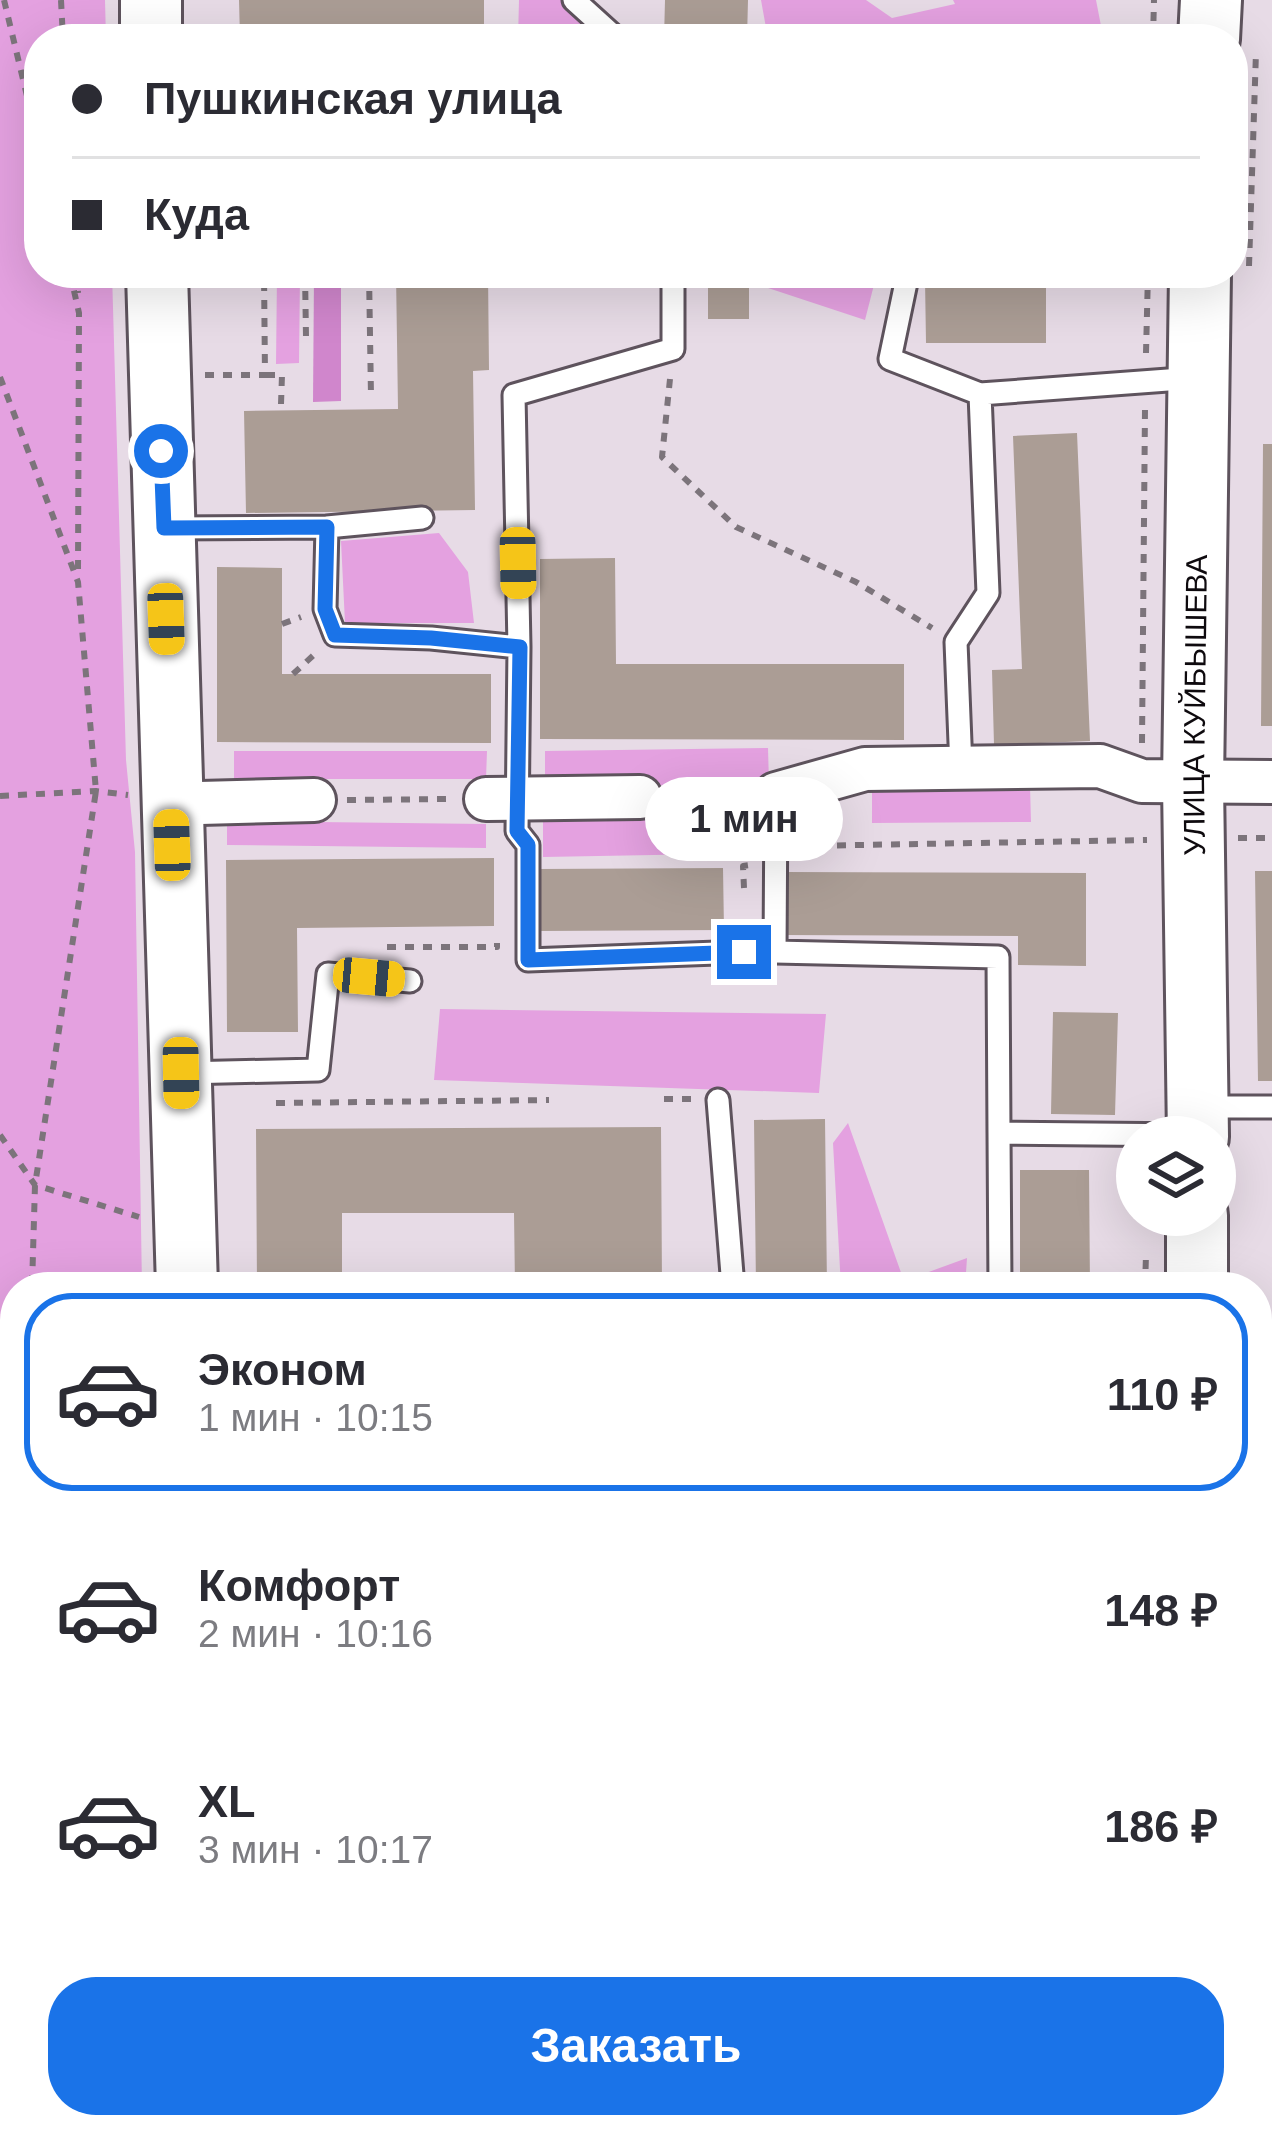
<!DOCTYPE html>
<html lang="ru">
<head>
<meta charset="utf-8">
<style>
	:root { --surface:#fff; --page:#f7f7f7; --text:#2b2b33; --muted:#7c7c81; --line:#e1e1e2; --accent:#1a73e8 }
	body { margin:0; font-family:Helvetica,sans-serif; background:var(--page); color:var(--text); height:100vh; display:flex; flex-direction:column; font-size:45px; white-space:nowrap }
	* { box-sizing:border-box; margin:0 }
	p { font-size:39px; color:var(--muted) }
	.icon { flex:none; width:66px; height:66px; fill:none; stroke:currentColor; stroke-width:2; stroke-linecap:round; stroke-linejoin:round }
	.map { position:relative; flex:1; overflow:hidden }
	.panel { position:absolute; left:0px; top:1272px; width:1272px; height:867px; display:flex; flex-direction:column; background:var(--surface); border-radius:48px 48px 0 0; box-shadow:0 12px 48px #0002 }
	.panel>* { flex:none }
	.guide { position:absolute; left:24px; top:24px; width:1224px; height:264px; border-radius:48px; box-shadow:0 12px 48px #0002; display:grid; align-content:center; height:264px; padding:0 48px; background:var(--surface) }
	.fabs { position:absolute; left:1116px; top:1116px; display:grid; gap:24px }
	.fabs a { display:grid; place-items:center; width:120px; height:120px; border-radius:50%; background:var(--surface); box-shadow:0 12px 48px #0002; font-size:60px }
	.end { position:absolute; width:54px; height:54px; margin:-27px; border:15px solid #1a73e8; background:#fff; box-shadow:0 0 0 6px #fff }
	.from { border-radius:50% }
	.bubble { position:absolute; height:84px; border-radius:42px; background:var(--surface); box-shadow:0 12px 48px #0002; font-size:39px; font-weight:800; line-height:84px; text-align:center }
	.car { position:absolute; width:36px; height:72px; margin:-36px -18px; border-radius:15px; box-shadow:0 0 9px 3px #0007; background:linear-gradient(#f5c518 24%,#345 0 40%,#f5c518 0 76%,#345 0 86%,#f5c518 0) }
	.guide b { display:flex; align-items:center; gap:42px; height:114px; font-size:45px }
	.guide b+b { border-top:3px solid var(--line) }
	.guide i { width:30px; height:30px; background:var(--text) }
	ul { padding:21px 0 0; list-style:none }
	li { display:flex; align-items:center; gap:36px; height:198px; margin:0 24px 18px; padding:0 24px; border:6px solid transparent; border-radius:48px }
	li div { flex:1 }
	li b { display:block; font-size:45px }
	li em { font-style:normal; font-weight:800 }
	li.current { border-color:var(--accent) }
	li>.icon { width:108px; height:108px; stroke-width:1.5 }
	.action { display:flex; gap:24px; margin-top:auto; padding:24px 48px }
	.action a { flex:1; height:138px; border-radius:48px; background:var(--accent); color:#fff; font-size:48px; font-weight:800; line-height:138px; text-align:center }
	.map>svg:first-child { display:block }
	.green { fill:#e4a1e0 }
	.forest { fill:#d086cc }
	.building { fill:#ab9d95 }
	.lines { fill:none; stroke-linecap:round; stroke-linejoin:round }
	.lane-casing { stroke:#5e535d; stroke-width:27 }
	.street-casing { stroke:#5e535d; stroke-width:48 }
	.secondary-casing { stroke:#5e535d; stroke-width:66 }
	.path { stroke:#7c747b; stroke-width:6; stroke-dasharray:9 9; stroke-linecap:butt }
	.lane { stroke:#fff; stroke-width:21 }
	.street { stroke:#fff; stroke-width:42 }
	.secondary { stroke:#fff; stroke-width:60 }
	.route { stroke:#1a73e8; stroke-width:15 }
	.labels { text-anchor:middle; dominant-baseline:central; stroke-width:9; stroke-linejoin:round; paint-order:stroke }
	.street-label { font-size:30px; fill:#0e0a0e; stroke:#f5e8f3 }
</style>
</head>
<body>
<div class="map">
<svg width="1272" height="2138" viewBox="0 0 1272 2138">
	<rect width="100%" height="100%" fill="#e7dbe6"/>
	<path class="green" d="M0,0H105L106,39H39V273H112L126,760L135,852L142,1287H15V1870L0,1871Z
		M519,0H566L609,39H518Z
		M761,0H866L892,18L955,4L953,0H1096L1102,31L919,28L918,39H768Z
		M762,273H877L865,320L762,286Z
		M277,274L300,275L299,363L276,364Z
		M439,533L468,572L474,623H345L341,541Z
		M768,748L769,784L545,787V751Z
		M234,751H487L486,779H234Z
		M1030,786L1031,822L872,823V787Z
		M767,817V853L543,857V820Z
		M227,821L486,824V848L227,845Z
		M440,1009L826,1014L819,1093L434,1080Z
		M848,1123L904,1281L967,1258L965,1287H841L833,1143Z
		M29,2124H1110V2138H29Z"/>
	<path class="forest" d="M314,276H341V401L313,402Z"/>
	<path class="building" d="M239,0H484V39L240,38Z
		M665,0H748L747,39H664Z
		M396,273H488L489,370L473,371L475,510L246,513L244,411L398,409Z
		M708,273H749V319H708Z
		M969,273H1046V343H926L925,279H969Z
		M1077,433L1090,741L994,745L992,670L1022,669L1013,436Z
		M1263,444H1272V726H1261Z
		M615,558L616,664H904V740L540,739V559Z
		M217,567L282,568V674H491V743L217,742Z
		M494,858V926L297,928L298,1032H227L226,860Z
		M723,868L724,930L540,931L539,869Z
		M1255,871H1272V1081H1258Z
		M782,872L1086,873V966L1018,965V936L782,935Z
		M1053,1012L1118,1013L1115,1115L1051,1114Z
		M825,1119L827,1287H756L754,1120Z
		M661,1127L662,1287H515L514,1213H342V1287H257L256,1129Z
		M1020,1170H1089L1090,1287H1020Z
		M1257,1523H1272V1869H1264Z
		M1260,2030H1272V2129H1260Z
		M715,2124H782V2138H715Z"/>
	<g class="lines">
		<defs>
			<path id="lane" d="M574,0L617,39
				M673,273V349L514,395L519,647L517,831L528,845V960L744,952
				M908,273L890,359L980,394
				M327,527L422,518
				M170,528L327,527L325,609L335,635L431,638L519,647
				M961,768L956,642L988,593L980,394L1195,378
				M776,794L775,952L998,957L999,1133L1197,1135
				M182,1073L318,1070L328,974L410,981
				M718,1100L733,1287
				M1198,1107H1272
				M999,1133L1000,1287
				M1257,1478L1272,1479"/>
			<path id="street" d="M776,794L865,769L1100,766L1142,781L1272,782
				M170,799L200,803L314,800
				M486,799L640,797
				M0,1948L15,1947"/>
			<g id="secondary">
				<path d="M151,0V39"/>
				<path d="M1209,39L1211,0"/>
				<path d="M157,273L187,1287"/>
				<path id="s1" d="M1198,1137L1193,783L1200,273"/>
				<path d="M1197,1287V1215"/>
				<path d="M1257,1940H1272"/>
				<path d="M1201,2138V2124"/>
			</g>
		</defs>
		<use href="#lane" class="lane-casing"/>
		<use href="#street" class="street-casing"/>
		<use href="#secondary" class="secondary-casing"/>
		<path class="path" d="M4,0L39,146
			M61,0L63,39
			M1153,39L1154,0
			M1249,266L1256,52
			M70,273L79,313L78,574
			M77,273L78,293
			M305,273L306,337
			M369,273L371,396
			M1146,353L1148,273
			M205,375H265L264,273
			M266,375H282L281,404
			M0,377L78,582L96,791L35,1185L32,1287
			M670,379L662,457L736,527L856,582L932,628
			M282,624L301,617
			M293,674L317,652
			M1142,743L1145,409
			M0,796L96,791L128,795
			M674,797L739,795
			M347,800L448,799
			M1238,838H1272
			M801,846L1147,840
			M744,888L743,866L750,865
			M387,947H497V943
			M664,1099H691
			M276,1103L549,1100
			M0,1135L35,1185L139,1217
			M1145,1287L1146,1255
			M0,1595L15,1560
			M0,1704L15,1712
			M1257,1881H1272
			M0,1887L15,1886
			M0,2055H15
			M250,2124V2138
			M435,2124L436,2138
			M850,2124V2138
			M1140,2124L1141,2138
			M600,2138V2124"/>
		<use href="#lane" class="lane"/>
		<use href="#street" class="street"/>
		<use href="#secondary" class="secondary"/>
	</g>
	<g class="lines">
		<path class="route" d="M161,451L164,528L327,527L325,609L335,635L431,638L520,647L517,831L528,845V960L744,952"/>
	</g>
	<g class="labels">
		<g class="street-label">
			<text stroke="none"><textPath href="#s1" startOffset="432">УЛИЦА КУЙБЫШЕВА</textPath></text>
		</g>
	</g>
</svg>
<div class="fabs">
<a><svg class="icon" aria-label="layers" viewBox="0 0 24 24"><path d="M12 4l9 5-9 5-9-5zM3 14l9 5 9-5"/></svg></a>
</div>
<i class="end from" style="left:161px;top:451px"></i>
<i class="end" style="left:744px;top:952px"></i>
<div class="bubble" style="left:645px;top:777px;width:198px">1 мин</div>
<i class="car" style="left:518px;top:563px;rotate:179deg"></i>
<i class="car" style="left:166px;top:619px;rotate:178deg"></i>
<i class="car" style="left:172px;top:845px;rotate:358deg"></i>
<i class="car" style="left:369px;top:977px;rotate:95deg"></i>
<i class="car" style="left:181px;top:1073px;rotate:179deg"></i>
<div class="guide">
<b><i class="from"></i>Пушкинская улица</b>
<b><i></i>Куда</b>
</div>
<section class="panel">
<ul>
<li class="current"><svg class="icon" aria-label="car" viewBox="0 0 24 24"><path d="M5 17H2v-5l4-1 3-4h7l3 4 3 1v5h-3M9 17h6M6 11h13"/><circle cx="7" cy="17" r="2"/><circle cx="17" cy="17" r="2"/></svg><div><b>Эконом</b><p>1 мин · 10:15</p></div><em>110 ₽</em></li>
<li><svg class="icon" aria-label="car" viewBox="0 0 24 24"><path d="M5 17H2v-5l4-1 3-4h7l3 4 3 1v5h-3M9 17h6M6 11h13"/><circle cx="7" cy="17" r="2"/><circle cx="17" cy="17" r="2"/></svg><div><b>Комфорт</b><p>2 мин · 10:16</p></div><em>148 ₽</em></li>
<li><svg class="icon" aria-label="car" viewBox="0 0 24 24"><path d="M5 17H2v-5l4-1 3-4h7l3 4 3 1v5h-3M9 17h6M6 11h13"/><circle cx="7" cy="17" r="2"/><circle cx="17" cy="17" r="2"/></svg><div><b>XL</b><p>3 мин · 10:17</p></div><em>186 ₽</em></li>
</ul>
<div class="action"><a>Заказать</a></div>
</section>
</div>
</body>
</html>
